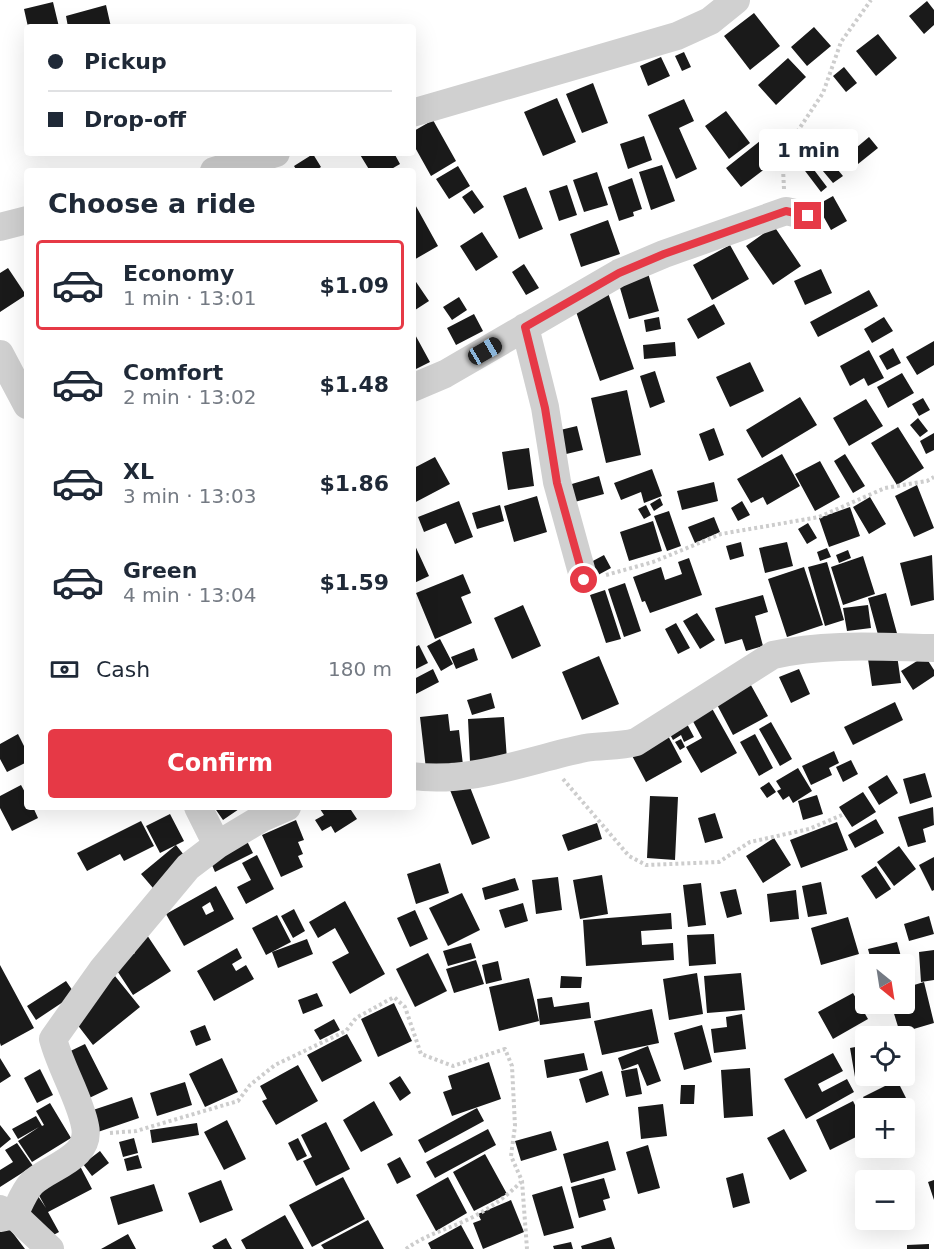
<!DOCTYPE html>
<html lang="en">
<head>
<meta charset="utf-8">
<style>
	:root { --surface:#fff; --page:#f2f2f3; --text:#1f2937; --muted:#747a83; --line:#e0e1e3; --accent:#e63946 }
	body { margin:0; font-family:"DejaVu Sans",sans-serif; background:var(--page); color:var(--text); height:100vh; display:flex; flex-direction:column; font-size:22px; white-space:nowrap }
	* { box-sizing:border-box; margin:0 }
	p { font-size:20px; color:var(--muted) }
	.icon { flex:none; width:33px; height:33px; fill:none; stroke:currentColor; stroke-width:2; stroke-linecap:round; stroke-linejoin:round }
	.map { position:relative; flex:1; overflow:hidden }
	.side { position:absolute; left:24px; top:168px; width:392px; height:642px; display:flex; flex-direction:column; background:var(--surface); border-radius:6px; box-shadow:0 6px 24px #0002 }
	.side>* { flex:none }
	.hud { position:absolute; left:24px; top:24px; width:392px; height:132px; border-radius:6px; box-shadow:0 6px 24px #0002; display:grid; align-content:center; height:132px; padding:0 24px; background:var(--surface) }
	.needle { width:39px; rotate:150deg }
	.tools { position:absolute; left:855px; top:954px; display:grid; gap:12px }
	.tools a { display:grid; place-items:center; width:60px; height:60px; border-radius:6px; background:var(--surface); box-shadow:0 6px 24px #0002; font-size:30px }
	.end { position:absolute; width:27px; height:27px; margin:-14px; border:8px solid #e63946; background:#fff; box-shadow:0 0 0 3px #fff }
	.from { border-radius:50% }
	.bubble { position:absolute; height:42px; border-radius:6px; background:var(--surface); box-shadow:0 6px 24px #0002; font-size:20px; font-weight:800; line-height:42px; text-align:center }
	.car { position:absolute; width:18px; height:36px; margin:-18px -9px; border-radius:8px; box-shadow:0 0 4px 2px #0007; background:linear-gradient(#222 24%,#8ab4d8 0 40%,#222 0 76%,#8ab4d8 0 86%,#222 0) }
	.hud b { display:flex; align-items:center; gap:21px; height:57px; font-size:22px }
	.hud b+b { border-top:2px solid var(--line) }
	.hud i { width:15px; height:15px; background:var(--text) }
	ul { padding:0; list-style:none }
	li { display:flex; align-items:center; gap:18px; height:90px; margin:0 12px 9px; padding:0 12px; border:3px solid transparent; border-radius:6px }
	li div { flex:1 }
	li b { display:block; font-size:22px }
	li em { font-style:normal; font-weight:800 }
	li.on { border-color:var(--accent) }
	li>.icon { width:54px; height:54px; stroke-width:1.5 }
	h2 { padding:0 24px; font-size:27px; line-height:72px }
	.pay { display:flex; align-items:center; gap:15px; height:66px; padding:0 24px; font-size:22px }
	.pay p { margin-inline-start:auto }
	.cta { display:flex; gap:12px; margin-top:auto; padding:12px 24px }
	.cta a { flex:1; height:69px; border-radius:6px; background:var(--accent); color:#fff; font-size:24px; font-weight:800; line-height:69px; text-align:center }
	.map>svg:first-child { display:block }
	.building { fill:#1a1a1a; fill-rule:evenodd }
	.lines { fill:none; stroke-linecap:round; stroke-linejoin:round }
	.path { stroke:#cdcdcd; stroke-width:4; stroke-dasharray:3 3; stroke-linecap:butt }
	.minor { stroke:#d0d0d0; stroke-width:28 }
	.route { stroke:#e63946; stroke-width:8 }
</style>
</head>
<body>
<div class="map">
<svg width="934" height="1249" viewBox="0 0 934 1249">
	<rect width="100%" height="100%" fill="#fff"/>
	<path class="building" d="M927,1L934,10V25L924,34L909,16Z
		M53,2L59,27H28L24,9Z
		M106,5L111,27H68L66,16Z
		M754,13L780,46L750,70L724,36Z
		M814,27L831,46L807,66L791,47Z
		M878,34L897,58L876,76L856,51Z
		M684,52L691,67L682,71L675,56Z
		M661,57L670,76L648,86L640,66Z
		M788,58L806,77L776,105L758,85Z
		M844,67L857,83L846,92L833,76Z
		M593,83L608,123L582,133L566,94Z
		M557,98L576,142L543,156L524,112Z
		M684,99L694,121L679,128L697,169L676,179L648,115Z
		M726,111L750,143L729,159L705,126Z
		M433,120L456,161L431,176L412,142V132Z
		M644,136L652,160L628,169L620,144Z
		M869,137L878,148L858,164L850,153Z
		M760,141L775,161L741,187L726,168Z
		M822,151L843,176L833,183L812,158Z
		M359,153H394L400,164L388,171H370Z
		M313,154L321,167L315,171H297L294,166Z
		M802,154L827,187L821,192L796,159Z
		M662,165L675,201L651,210L639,172Z
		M458,166L470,186L449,199L436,179Z
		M597,172L608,205L584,212L573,180Z
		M632,178L642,209L633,212L634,216L619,221L608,187Z
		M567,185L577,215L559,221L549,191Z
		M526,187L543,229L519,239L503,196Z
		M472,190L484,207L474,214L462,197Z
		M833,196L847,221L831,230L817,205Z
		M412,199L438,246L412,261Z
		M608,220L620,254L581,267L570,234Z
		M774,226L801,266L773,285L746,246Z
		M482,232L498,257L476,271L460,246Z
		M730,245L749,279L712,300L693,265Z
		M524,264L539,288L526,295L512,272Z
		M8,268L26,295L0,312V273Z
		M821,269L832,293L805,305L794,281Z
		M648,273L659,311L629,319L618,281Z
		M412,276L429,301L412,312Z
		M607,290L634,369L600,381L573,303Z
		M869,290L878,306L818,337L810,322Z
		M459,297L467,310L452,320L443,307Z
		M714,304L725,324L698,339L687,319Z
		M474,314L483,331L456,345L447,328Z
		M659,317L661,329L646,332L644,320Z
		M884,317L893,331L872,343L864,329Z
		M412,329L430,362L416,369L412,363Z
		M934,341V365L917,375L906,357Z
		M675,342L676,356L644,359L643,345Z
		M893,348L901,363L887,370L879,356Z
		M869,350L884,378L868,386L864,378L850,386L840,366Z
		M750,362L764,391L730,407L716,377Z
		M655,371L665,402L650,408L640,376Z
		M902,373L914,393L888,408L877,387Z
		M627,390L641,455L606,463L591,398Z
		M800,397L817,425L762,458L746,430Z
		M923,398L930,410L919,416L912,404Z
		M866,399L883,426L849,446L833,418Z
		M918,418L928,431L920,437L910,425Z
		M577,426L583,450L562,455L556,431Z
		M898,427L924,468L897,485L871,443Z
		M714,428L724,455L709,461L699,434Z
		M934,433V450L926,454L920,441Z
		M529,448L534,486L508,490L502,452Z
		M782,454L800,486L767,505L763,497L751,503L737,479Z
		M845,454L865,486L853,493L834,461Z
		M435,457L450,484L412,504V469Z
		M820,461L840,497L815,511L795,474Z
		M652,469L662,496L644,503L641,492L621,500L614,483Z
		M599,476L604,494L571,503L565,486Z
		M714,482L718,501L682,510L677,491Z
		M917,485L934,528L914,537L895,496Z
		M537,496L547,532L514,542L504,506Z
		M870,497L886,524L869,534L853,507Z
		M660,498L663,505L654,511L650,504Z
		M459,501L473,537L455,544L446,523L424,532L418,517Z
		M742,501L750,515L738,521L731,508Z
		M500,505L504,521L477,529L472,513Z
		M646,505L651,515L644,519L638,509Z
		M850,507L860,536L829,547L819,518Z
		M669,511L681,546L667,551L654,516Z
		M714,517L720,532L695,543L688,527Z
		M653,521L662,551L629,561L620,532Z
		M808,523L817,538L807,544L798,529Z
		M412,539L429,576L412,584Z
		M741,542L744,556L730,560L726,546Z
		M787,542L793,566L765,573L759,548Z
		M827,548L831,557L820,561L817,552Z
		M848,550L851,558L839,563L836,555Z
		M604,555L611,568L598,575L591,562Z
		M932,555L934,600L911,606L900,563Z
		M863,556L875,594L843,605L831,567Z
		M689,558L702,595L650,613L645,601L642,602L633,577L661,567L665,580L682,574L678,562Z
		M827,562L844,620L825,626L808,567Z
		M804,567L823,625L787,637L768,579Z
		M463,574L471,593L461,597L472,623L435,639L416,593Z
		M625,583L641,631L624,637L608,589Z
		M605,590L621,639L606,643L590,595Z
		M886,593L898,637L880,642L868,598Z
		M763,595L768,612L755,616L763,646L746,651L742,639L725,644L715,608Z
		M523,605L541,646L512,659L494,618Z
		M868,605L871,628L847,631L843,608Z
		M697,613L715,640L700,649L683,621Z
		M676,623L690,648L678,654L665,629Z
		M440,639L453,664L441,671L427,646Z
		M419,645L428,663L412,671V649Z
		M474,648L478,660L456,669L451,657Z
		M897,655L901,683L872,686L868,659Z
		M599,656L619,704L582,720L562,672Z
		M925,656L934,670V676L913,690L901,671Z
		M433,669L439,682L412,696V680Z
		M799,669L810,694L791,703L779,677Z
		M747,678L768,716L733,735L713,697Z
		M491,693L495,708L472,715L467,700Z
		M895,702L903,720L853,745L844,727Z
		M709,703L737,753L701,773L686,747L702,738L689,714Z
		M448,714L450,731L459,730L463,765L426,769L420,717Z
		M504,717L507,760L470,762L468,719Z
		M686,722L694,737L684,742L681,735L673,740L666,727Z
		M771,722L792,759L780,766L759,729Z
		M665,730L682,762L646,782L629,750Z
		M18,734L27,752V762L7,772L0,759V744Z
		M755,734L773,768L759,776L740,742Z
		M681,739L685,747L680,750L675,742Z
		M834,751L839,763L829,768L832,775L811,785L802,766Z
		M851,760L858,774L843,782L836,767Z
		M798,768L812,791L793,803L789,796L783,800L777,791L781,789L776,781Z
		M925,773L932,797L910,804L903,779Z
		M887,775L898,793L879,805L868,787Z
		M468,782L490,838L472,845L450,790Z
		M769,782L776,792L767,798L760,788Z
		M21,785L27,796V807H33L38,818L12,831L0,808V796Z
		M863,792L876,812L852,827L839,807Z
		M817,795L823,814L803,820L798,801Z
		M650,796L678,797L675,860L647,858Z
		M214,807H242L223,820Z
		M323,807H349L357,819L335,833L331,826L322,831L315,820L324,815L320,809Z
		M933,807L934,825L923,829L926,842L908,847L898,817Z
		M715,813L723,838L705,843L698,818Z
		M170,814L184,841L160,853L146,826Z
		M876,819L884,833L855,848L848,835Z
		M296,820L304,840L298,842L303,854L298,856L303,867L281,877L262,835Z
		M141,821L154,846L124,861L120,854L87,871L77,853Z
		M837,822L848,850L801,868L790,840Z
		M597,823L602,839L568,851L562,835Z
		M774,838L791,865L763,883L746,856Z
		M246,839L253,853L215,872L209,858Z
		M176,845L188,860L153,888L141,874Z
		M899,846L916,869L894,886L877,862Z
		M257,855L274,889L246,904L237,887L251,880L242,863Z
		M934,857V890L932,891L919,865Z
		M440,863L449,893L416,904L407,874Z
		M876,866L891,889L876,899L861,876Z
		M602,875L608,914L580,919L573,880Z
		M558,877L562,910L536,914L532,880Z
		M515,878L519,890L485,900L482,888Z
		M821,882L827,914L808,917L802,886Z
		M701,883L706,925L688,927L683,885Z
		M216,886L234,919L184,946L166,914ZM210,902L214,911L206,915L202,907Z
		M736,889L742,914L727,918L720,892Z
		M796,890L799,919L770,922L767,894Z
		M462,893L480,930L448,946L429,908Z
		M345,901L385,974L350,994L332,962L349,953L335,928L318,938L309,922Z
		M523,903L528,921L505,928L499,910Z
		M294,909L305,931L293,938L281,916Z
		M415,910L428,939L410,947L397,918Z
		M671,913L672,929L641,931L642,945L673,943L674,960L586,966L583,920Z
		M277,915L291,942L266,955L252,928Z
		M929,916L934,934L909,941L904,924Z
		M848,917L859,954L821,965L811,928Z
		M714,934L716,964L689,966L687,935Z
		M147,935L171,971L133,995L114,966L135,953L130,945Z
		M307,939L313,954L278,968L272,952Z
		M897,942L903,964H872L868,949Z
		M471,943L476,958L448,966L443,951Z
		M237,948L242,958L232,964L236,971L246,965L254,979L214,1001L197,971Z
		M934,950V980L921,982L919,952Z
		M428,953L447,991L415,1007L396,969Z
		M476,960L484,984L454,993L446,969Z
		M498,961L502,980L486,984L482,965Z
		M0,965L34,1028L1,1046L0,1043Z
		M697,973L703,1014L669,1020L663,979Z
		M741,973L745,1010L707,1013L704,976Z
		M115,976L140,1007L93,1045L73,1019Z
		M561,976L582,977L581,988H560Z
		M529,978L539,1021L499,1031L489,987Z
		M66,981L75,994L36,1020L27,1006Z
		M924,982L934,1023L900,1033L891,1004H904V988Z
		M317,993L323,1006L303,1014L298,1000Z
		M853,993L868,1019L833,1039L818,1012Z
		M552,997L554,1007L589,1002L591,1018L540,1025L537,999Z
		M394,1003L412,1041L378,1057L361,1019Z
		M652,1009L659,1043L602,1055L594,1021Z
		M742,1014L746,1049L714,1053L711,1029L727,1027L726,1017Z
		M334,1019L340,1030L320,1040L314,1030Z
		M205,1025L211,1040L196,1046L190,1031Z
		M702,1025L712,1062L684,1070L674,1033Z
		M347,1034L362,1061L322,1082L307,1055Z
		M85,1044L108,1089L83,1101L60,1056Z
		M866,1045V1075L855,1077L850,1048Z
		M648,1046L661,1081L647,1086L638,1064L622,1070L618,1058Z
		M584,1053L588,1070L547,1078L544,1060Z
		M833,1053L843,1071L818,1084L822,1092L847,1079L854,1092L806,1119L784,1079Z
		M0,1058L11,1076L0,1083Z
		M222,1058L238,1092L205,1107L189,1074Z
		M489,1062L501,1099L452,1116L443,1092L452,1089L448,1076Z
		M298,1065L318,1101L276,1125L262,1101L267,1099L260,1086Z
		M637,1068L642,1094L626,1097L621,1071Z
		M750,1068L753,1116L724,1118L721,1070Z
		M40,1069L53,1095L37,1103L24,1078Z
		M602,1071L609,1095L586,1103L579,1079Z
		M400,1076L411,1093L400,1101L389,1083Z
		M897,1080L910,1106L869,1108L863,1097Z
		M185,1082L192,1105L157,1116L150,1093Z
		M681,1085H695L694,1104H680Z
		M132,1097L139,1118L92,1134L84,1113Z
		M374,1101L393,1135L361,1152L343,1120Z
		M853,1101L866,1127V1132L830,1150L816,1120Z
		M50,1103L71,1138L32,1162L18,1141L39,1127L18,1139L12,1129L36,1116L42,1126L44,1125L36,1111Z
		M663,1104L667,1136L641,1139L638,1107Z
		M477,1108L484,1121L425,1153L418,1140Z
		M227,1120L246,1159L224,1170L204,1132Z
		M326,1122L350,1169L316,1186L303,1161L312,1157L301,1135Z
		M197,1123L199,1135L152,1143L150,1130Z
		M0,1125L11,1139L0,1148Z
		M488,1129L496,1145L435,1178L426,1162Z
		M784,1129L807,1171L790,1180L767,1138Z
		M551,1131L557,1150L521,1161L515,1141Z
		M134,1138L138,1153L123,1157L119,1142Z
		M298,1138L307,1156L297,1161L288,1143Z
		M608,1141L616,1170L571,1183L563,1154Z
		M17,1143L33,1166L0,1187V1170L13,1162L5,1150Z
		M648,1145L660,1188L638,1194L626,1152Z
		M100,1151L109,1163L92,1176L83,1164Z
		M485,1154L507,1194L474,1211L453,1172Z
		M138,1155L142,1168L127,1171L124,1159Z
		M400,1157L411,1177L397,1184L387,1164Z
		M80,1166L92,1189L48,1212L59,1232L46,1239L24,1204L38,1196L46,1208L36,1190Z
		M743,1173L750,1203L733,1208L726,1178Z
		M343,1177L365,1219L312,1247L289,1205Z
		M448,1177L467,1213L436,1231L416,1195Z
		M604,1178L610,1198L603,1200L606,1210L579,1218L571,1187Z
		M221,1180L233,1210L200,1223L188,1193Z
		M934,1180V1200L928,1182Z
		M154,1184L163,1211L118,1225L110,1197Z
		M562,1186L574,1228L544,1236L532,1195Z
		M511,1200L524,1232L483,1249L473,1223L481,1220L478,1214Z
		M285,1215L304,1249H246L241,1240Z
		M368,1220L384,1249H324L321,1245Z
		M6,1224L25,1249H0V1229Z
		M461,1225L474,1249H431L428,1243Z
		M128,1234L136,1249H101Z
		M611,1237L615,1249H582L581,1246Z
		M226,1238L232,1249H214L212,1246Z
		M571,1242L573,1249H554L553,1246Z
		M929,1244V1249H907V1245Z"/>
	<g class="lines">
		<path class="path" d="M784,189L783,168L795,135L823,93L841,42L871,0
			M606,575L653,562L721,534L819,517L885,488L927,481L934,477
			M563,779L629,856L646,865L719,862L750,842L809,829L842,815
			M110,1133L136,1131L238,1101L250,1085L275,1065L346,1031L356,1018L394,997L405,1007L421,1054L453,1066L505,1049L512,1066L515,1126L511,1156L522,1181L527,1249
			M406,1249C426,1234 449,1229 471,1218C490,1208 506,1197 521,1182"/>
		<path class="minor" d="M412,113L677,36L710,21L736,0
			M214,171L276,153
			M0,227L27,220
			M525,327L545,407L557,482L584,580
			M0,354L27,405
			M412,388L445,374L619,273L664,254L786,211L808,216
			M412,776C471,784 528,760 585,748C602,745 619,747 636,742L773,655C826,643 880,647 934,648
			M198,807L217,845
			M0,1209L14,1215C19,1205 24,1191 32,1183C50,1166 92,1158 85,1126C80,1099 61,1069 53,1039L102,970L188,867L217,845L262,818L287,807
			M0,1218L14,1215L50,1249"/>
	</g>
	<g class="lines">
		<path class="route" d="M584,580L557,483L545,408L525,327L619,273L664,254L786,211L808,216"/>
	</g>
</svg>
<div class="tools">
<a><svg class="needle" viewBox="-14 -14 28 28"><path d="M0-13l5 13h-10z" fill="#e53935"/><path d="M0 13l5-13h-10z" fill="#747a83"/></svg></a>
<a><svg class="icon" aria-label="locate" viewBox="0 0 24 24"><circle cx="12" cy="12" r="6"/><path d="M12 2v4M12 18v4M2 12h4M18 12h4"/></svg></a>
<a>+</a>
<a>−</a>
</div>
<i class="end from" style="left:584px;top:580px"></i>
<i class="end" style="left:808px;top:216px"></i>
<div class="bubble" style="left:759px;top:129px;width:99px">1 min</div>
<i class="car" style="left:485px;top:351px;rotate:60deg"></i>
<div class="hud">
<b><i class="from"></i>Pickup</b>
<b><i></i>Drop-off</b>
</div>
<section class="side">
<h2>Choose a ride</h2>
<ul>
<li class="on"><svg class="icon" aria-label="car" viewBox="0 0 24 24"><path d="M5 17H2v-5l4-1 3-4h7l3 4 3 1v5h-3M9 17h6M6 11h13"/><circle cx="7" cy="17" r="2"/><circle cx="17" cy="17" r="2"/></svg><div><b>Economy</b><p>1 min · 13:01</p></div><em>$1.09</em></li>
<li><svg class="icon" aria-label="car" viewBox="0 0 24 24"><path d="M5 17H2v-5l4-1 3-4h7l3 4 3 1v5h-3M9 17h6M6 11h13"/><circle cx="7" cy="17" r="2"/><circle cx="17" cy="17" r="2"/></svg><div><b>Comfort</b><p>2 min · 13:02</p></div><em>$1.48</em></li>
<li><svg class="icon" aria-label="car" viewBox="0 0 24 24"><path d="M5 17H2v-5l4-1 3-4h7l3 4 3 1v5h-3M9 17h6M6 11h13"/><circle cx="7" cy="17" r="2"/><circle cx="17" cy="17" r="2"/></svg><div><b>XL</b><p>3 min · 13:03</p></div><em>$1.86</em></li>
<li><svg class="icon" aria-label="car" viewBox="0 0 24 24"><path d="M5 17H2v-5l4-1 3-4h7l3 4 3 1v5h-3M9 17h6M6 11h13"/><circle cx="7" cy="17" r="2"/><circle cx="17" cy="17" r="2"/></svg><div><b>Green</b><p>4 min · 13:04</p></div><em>$1.59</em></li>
</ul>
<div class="pay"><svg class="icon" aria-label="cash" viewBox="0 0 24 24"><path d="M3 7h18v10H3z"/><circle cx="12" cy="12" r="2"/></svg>Cash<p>180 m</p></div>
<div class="cta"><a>Confirm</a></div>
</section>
</div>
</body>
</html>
